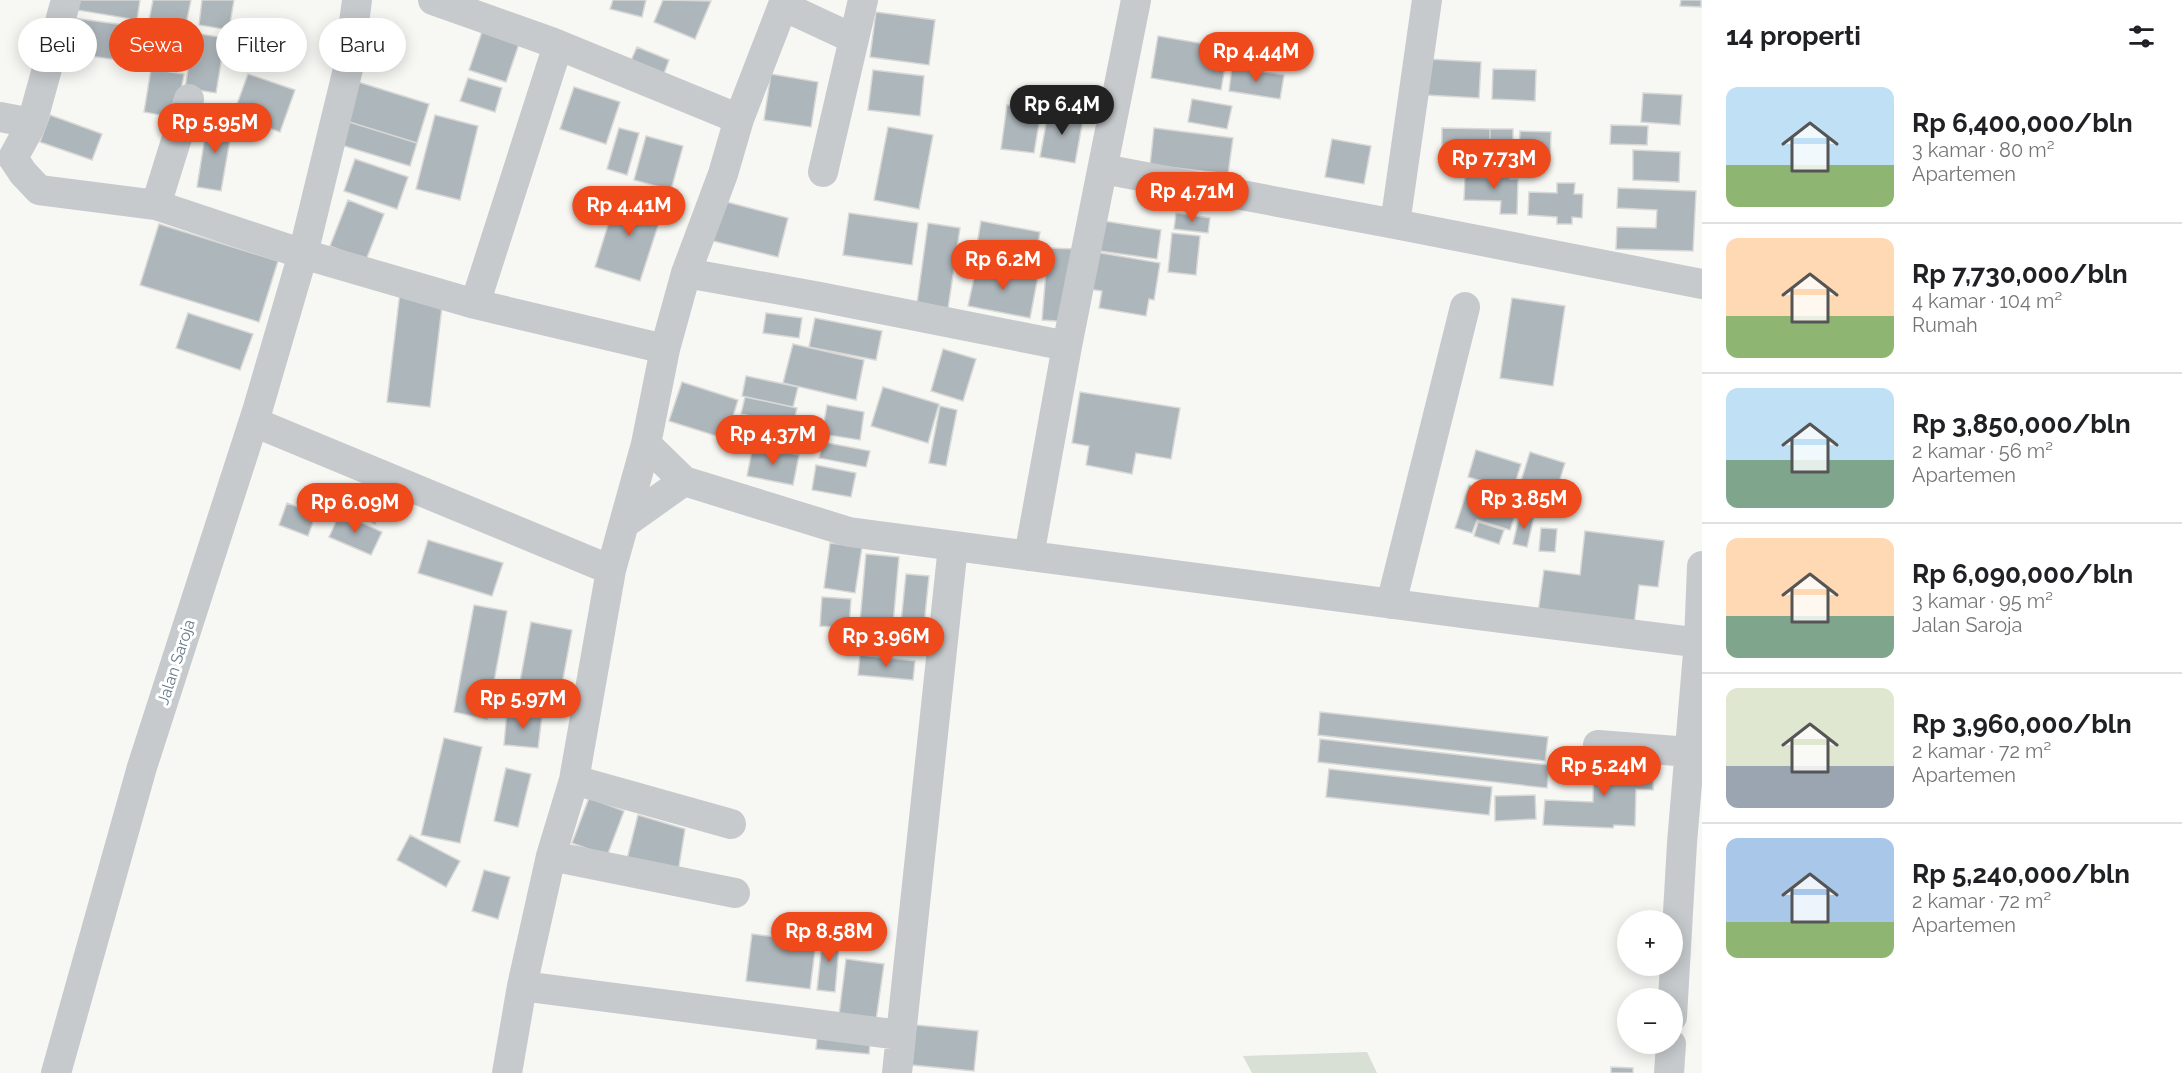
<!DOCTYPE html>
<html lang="id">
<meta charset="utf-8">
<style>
body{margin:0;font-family:Raleway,sans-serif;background:#f6f6f6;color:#202124;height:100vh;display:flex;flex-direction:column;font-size:22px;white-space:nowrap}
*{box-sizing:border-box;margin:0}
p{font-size:20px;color:#757577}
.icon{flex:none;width:33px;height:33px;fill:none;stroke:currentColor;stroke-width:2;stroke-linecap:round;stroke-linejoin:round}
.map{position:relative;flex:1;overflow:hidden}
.side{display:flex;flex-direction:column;background:#fff;width:480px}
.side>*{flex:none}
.top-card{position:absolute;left:18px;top:18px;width:570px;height:54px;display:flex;gap:12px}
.controls{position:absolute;left:1617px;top:910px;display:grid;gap:12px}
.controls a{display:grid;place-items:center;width:66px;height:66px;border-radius:50%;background:#fff;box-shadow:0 3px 15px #0003;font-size:30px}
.price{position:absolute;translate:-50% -51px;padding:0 14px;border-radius:21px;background:#ef4a1c;color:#fff;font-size:20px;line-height:39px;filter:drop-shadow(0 2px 3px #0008)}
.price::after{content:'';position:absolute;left:50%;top:36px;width:18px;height:14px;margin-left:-9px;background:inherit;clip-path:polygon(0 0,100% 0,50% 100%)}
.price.on{background:#222;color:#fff}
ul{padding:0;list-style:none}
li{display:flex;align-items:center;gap:18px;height:150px;padding:0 24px}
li+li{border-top:2px solid #e0e0e0}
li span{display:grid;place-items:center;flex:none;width:168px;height:120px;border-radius:12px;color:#555}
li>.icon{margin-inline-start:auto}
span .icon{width:72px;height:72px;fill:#fffc;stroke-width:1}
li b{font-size:26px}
h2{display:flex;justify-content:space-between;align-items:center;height:72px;padding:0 24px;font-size:26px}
.tag{padding:0 21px;border-radius:27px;background:#fff;box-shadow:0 3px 15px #0003;font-size:21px;line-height:54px}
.tag.on{background:#ef4a1c;color:#fff}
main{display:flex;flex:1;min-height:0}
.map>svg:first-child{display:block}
</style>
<main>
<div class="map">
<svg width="1702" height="1073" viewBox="0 0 1702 1073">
<rect width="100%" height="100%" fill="#f7f7f3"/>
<path fill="#d8dfd4" d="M1367,1052L1377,1073H1252L1243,1056Z"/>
<path fill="#adb6bb" stroke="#d8d8d6" stroke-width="1.5" d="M79,0H140L137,20L77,10Z
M153,0H191L177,67L141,60Z
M202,0H234L229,30L199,25Z
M613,0H646L642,17L610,9Z
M663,0L711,1L695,39L654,22Z
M1681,0H1701V7L1680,6Z
M876,12L935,20L929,65L870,57Z
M73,18L132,26L126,61L68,53Z
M484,26L521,38L506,82L469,70Z
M194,33L225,38L216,93L185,88Z
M1158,36L1228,48L1221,90L1151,78Z
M637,47L669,60L662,79L629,65Z
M1427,59L1481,62L1479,98L1426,95Z
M1232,67L1284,75L1280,99L1229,91Z
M151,69L184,74L176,118L144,112Z
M1493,69L1536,70L1535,101L1492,99Z
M873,70L924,76L920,116L868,110Z
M248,74L295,90L280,132L233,115Z
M771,74L818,82L811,127L764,120Z
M468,78L502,88L495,112L460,101Z
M358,82L429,104L417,143L346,121Z
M574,87L620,102L606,144L560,129Z
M1643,93L1682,95L1680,125L1641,122Z
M1192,99L1232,106L1227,129L1188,122Z
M1007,105L1041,111L1034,153L1001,149Z
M1049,108L1084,114L1075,163L1040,157Z
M50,115L102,134L92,160L40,142Z
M435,115L478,126L460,200L416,189Z
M208,118L233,122L221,191L197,187Z
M346,121L417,143L410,166L338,144Z
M1611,125L1648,126L1647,145L1610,144Z
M888,127L933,135L919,209L874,200Z
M619,128L639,133L627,175L607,169Z
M1154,128L1233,138L1228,174L1150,165Z
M1442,128L1490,129V161L1442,160Z
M1490,129H1513V162L1490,161Z
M1520,131L1551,132L1550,160L1519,159Z
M646,136L683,146L671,190L634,180Z
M1332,139L1371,146L1364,184L1325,177Z
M1633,150L1680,152L1679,182L1633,180Z
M355,159L408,177L397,209L344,191Z
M1490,169L1510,170V179H1518L1517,214H1500L1501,201L1464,200L1465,177L1490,178Z
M1557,183H1575L1574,194H1583L1582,218L1572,217V224H1557V217L1528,215L1529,192L1557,193Z
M1618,188L1696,191L1693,251L1616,249L1617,227L1656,228L1657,210L1617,208Z
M618,193L664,207L640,281L595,267Z
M348,200L384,214L366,260L330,246Z
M719,200L788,218L778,257L709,240Z
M849,213L918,223L912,265L843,255Z
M1176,213L1210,218L1208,233L1174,229Z
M981,221L1040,232L1034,266L975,256Z
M1104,221L1161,230L1157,259L1100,251Z
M928,223L960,228L947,315L916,311Z
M159,224L278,261L259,322L140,285Z
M1172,233L1200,236L1196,275L1168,272Z
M1048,248L1076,249L1069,322L1042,320Z
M1095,252L1160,263L1154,300L1149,299L1146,316L1099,308L1102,291L1089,289Z
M977,264L1038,276L1030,318L968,306Z
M400,292L443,298L430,407L387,402Z
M1512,298L1565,306L1553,386L1500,378Z
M188,313L253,334L240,370L176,348Z
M766,313L802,318L799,338L763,333Z
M815,318L882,331L876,360L809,347Z
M793,344L864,360L856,400L783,383Z
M943,349L976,359L963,401L931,391Z
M746,376L798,387L793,407L742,396Z
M682,382L738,400L726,439L669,421Z
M883,387L939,404L928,443L871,426Z
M1080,392L1180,408L1171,459L1136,453L1132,474L1086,465L1089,446L1072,443Z
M745,397L797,408L793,425L741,414Z
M827,405L864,412L860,440L822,434Z
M940,406L957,410L946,466L929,463Z
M760,420L807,430L802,452L756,443Z
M823,442L870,451L866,467L819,458Z
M753,446L799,455L793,485L747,476Z
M1476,450L1521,464L1513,490L1468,477Z
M1530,452L1565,463L1552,505L1517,494Z
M816,465L856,473L851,497L812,490Z
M1469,485L1520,500L1510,530L1477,520L1472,533L1455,528Z
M359,495L383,507L375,524L350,511Z
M287,503L316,514L308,536L279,525Z
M340,513L382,532L371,555L329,537Z
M1520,513L1534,516L1527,547L1513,544Z
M1478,522L1504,530L1499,544L1474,536Z
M1541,528L1557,529L1555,552L1539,551Z
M1585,531L1664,541L1658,587L1639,585L1634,625L1538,613L1544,570L1580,575Z
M428,540L503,563L492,596L418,573Z
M830,543L862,547L855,593L824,588Z
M866,554L899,557L891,647L858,644Z
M906,574L929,576L921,654L898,652Z
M822,597L851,599L849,628L820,626Z
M474,605L507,611L487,719L454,712Z
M531,622L572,630L560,695L519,687Z
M860,655L915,661L913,680L858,675Z
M507,711L542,715L538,748L504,745Z
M1320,712L1548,737L1545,761L1318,735Z
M444,738L482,747L460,843L421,835Z
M1320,739L1549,765L1547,788L1318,762Z
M1594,758L1637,759L1636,767H1653V790L1636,789L1635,826L1614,825L1613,828L1543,825L1545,800L1593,802Z
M506,768L531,774L518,827L494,821Z
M1329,769L1492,787L1489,815L1326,797Z
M1535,795L1536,819L1495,821V796Z
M589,798L624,811L607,856L572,843Z
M638,815L685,829L678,872L626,863Z
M410,835L460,861L446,887L397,860Z
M484,870L510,877L498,919L472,911Z
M752,934L816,942L810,989L746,981Z
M823,934L840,935L835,992L817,990Z
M846,959L884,964L876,1020L839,1015Z
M916,1025L978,1031L974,1071L912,1065Z
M818,1029L871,1033L869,1054L816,1049Z
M1611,1067L1633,1068V1073H1611Z"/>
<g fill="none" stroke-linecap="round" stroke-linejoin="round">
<path stroke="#c6cacd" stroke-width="30" d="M66,0L32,123L13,158L23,173L39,190L156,205L303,254L475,304L665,349
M433,0L551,42L739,119
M783,6L854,39
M0,117L32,123
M1103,169L1395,224L1702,284
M823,172L863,0
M156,205L189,99
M1395,224L1427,0
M686,273L820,297L1067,346
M475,304L558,45
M254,422L611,570
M646,444L684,481L849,532L1469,614L1702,643
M625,523L684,481
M1029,556L1067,346L1136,0
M1391,604L1465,307
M1598,745L1690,752
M574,780L731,824
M551,856L735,893
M522,986L900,1035
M1672,1017L1682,843L1699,641L1702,566
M56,1073L142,767L258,408L303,254L348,69L357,0
M507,1073L522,986L551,856L574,780L611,570L646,444L665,349L686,273L723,174L739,119L785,0
M897,1073L953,546
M1669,1073L1671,1044"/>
</g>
<g text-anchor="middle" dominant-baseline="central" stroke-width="6" stroke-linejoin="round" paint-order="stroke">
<g font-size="16" fill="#647887" stroke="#fff">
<text transform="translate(176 662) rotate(-72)">Jalan Saroja</text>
</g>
</g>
</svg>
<div class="controls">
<a>+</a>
<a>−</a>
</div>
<b class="price" style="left:1256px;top:83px">Rp 4.44M</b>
<b class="price on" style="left:1062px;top:136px">Rp 6.4M</b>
<b class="price" style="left:215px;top:154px">Rp 5.95M</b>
<b class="price" style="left:1494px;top:190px">Rp 7.73M</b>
<b class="price" style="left:1192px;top:223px">Rp 4.71M</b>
<b class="price" style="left:629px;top:237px">Rp 4.41M</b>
<b class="price" style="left:1003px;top:291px">Rp 6.2M</b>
<b class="price" style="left:773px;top:466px">Rp 4.37M</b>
<b class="price" style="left:1524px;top:530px">Rp 3.85M</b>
<b class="price" style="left:355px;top:534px">Rp 6.09M</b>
<b class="price" style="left:886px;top:668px">Rp 3.96M</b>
<b class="price" style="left:523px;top:730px">Rp 5.97M</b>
<b class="price" style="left:1604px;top:797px">Rp 5.24M</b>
<b class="price" style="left:829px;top:963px">Rp 8.58M</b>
<div class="top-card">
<a class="tag">Beli</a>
<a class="tag on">Sewa</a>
<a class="tag">Filter</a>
<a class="tag">Baru</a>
</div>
</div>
<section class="side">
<h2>14 properti<svg class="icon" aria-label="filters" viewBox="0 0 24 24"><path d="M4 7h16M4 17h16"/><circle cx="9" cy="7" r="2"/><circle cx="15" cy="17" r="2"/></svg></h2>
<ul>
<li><span style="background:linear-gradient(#bfe0f5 65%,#8fb573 0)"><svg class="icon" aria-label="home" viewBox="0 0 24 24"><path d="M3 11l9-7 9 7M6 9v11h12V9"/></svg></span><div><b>Rp 6,400,000/bln</b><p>3 kamar · 80 m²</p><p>Apartemen</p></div></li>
<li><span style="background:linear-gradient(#ffd9b3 65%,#8fb573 0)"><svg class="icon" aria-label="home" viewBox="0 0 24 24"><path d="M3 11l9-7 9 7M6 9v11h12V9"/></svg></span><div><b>Rp 7,730,000/bln</b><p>4 kamar · 104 m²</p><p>Rumah</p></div></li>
<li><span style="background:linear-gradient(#bfe0f5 60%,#7fa58c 0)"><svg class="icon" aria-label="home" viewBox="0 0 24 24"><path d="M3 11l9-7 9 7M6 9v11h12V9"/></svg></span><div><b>Rp 3,850,000/bln</b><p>2 kamar · 56 m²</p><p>Apartemen</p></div></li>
<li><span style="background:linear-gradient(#ffd9b3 65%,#7fa58c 0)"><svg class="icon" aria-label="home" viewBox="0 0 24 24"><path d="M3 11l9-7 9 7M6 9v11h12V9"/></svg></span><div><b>Rp 6,090,000/bln</b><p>3 kamar · 95 m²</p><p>Jalan Saroja</p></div></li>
<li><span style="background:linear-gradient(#dfe7d0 65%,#9aa5b1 0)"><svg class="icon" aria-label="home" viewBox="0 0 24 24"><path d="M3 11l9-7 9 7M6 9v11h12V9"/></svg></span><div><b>Rp 3,960,000/bln</b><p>2 kamar · 72 m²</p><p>Apartemen</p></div></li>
<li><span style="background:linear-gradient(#a9c7e8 70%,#8fb573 0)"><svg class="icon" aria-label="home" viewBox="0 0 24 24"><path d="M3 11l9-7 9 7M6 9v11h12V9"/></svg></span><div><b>Rp 5,240,000/bln</b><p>2 kamar · 72 m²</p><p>Apartemen</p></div></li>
</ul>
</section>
</main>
